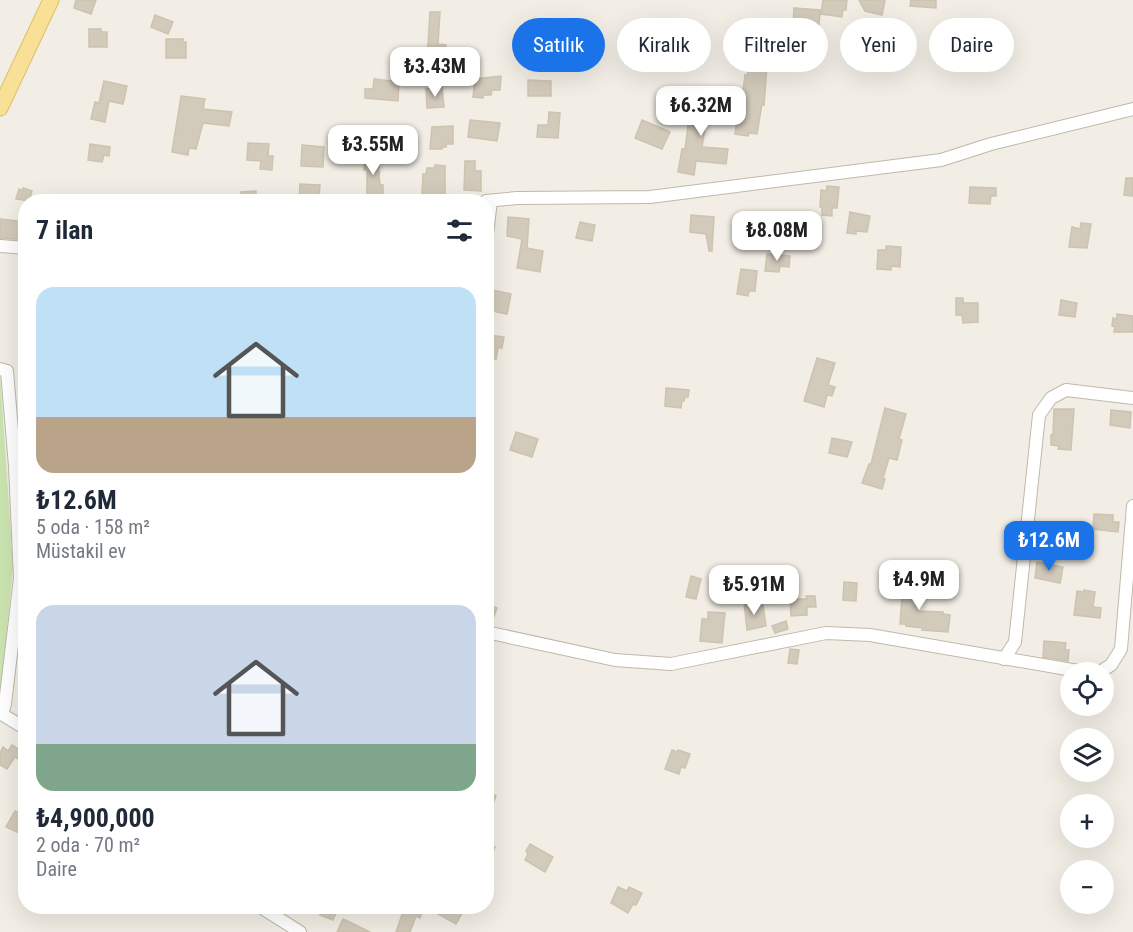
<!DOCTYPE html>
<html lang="tr">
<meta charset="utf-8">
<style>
body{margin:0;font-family:"Roboto Condensed",sans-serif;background:#f6f6f7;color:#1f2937;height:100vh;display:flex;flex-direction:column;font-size:22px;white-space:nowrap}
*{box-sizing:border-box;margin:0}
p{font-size:20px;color:#747a83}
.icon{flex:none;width:33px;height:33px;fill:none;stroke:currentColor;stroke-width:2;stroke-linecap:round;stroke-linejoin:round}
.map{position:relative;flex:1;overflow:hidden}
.panel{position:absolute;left:18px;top:194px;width:476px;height:720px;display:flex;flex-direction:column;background:#fff;border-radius:24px;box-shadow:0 6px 24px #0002}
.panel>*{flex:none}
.guide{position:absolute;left:512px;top:18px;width:531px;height:54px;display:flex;gap:12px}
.fabs{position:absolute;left:1060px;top:662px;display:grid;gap:12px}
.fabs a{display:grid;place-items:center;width:54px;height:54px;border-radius:50%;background:#fff;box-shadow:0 6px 24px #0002;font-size:30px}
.price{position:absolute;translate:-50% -51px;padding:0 14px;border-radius:12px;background:#fff;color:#222;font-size:20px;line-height:39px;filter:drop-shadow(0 2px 3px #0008)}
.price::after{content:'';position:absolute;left:50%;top:36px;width:18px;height:14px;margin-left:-9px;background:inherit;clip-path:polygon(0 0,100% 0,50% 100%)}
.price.active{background:#1a73e8;color:#fff}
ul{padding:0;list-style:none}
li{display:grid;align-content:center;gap:12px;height:318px;padding:0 18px}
li span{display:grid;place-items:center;height:186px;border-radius:18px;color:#555}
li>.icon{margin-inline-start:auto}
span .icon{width:108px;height:108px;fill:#fffc;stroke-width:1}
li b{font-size:26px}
h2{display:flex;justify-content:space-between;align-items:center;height:72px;padding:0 18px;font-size:26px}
.tag{padding:0 21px;border-radius:27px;background:#fff;box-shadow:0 6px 24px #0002;font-size:21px;line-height:54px}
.tag.active{background:#1a73e8;color:#fff}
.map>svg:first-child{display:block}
</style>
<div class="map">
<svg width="1133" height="932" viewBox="0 0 1133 932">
<rect width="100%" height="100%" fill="#f2eee5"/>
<path fill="#cae4b0" d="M0,373L13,566L0,706Z"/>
<path fill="#d2cabb" stroke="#cdc3af" stroke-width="1.5" d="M76,0H96L91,14L74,8Z
M823,0H847L846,10H843L842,17L821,14Z
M859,0H885L882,15L865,11Z
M911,0H936V8L910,6Z
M794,8L820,10L819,26L793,24Z
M430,12H440L438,44L446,45L444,63L427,61Z
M155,15L173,22L168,34L151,27Z
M89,29H101V32H107V47H89Z
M958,33L981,34L980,48L957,47Z
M166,39H183V42H186V58H166Z
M761,53V58L773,57V65L767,66L764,105L762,104L757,134L749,133L748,136L735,134L738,114L740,115L745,75H748L746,54Z
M394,67L410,68V81L393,80Z
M501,76L500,90H492L491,95H483V98L473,97L475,79Z
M374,79L399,82L398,101L365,98V89H373Z
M528,80L551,81V96H528Z
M104,81L127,86L123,104L109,101L105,122L91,119L95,102L99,103Z
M442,87L444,107L427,108L426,89Z
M701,91L724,92L723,101L717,100V110L708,109L702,147L728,149L726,164L696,161L694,175L678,172L682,149H685L689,118L696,119Z
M181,96L205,99L203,109L232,112L229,126L203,123L196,149L189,148L188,155L172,152Z
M549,112L560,113L558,138L537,137L538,125H548Z
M470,120L500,123L497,141L468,137Z
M642,120L670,132L662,149L635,138Z
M453,126V144H446V147H442V149H430L432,127Z
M343,127H352V133H359V150H333V135H343Z
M248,143L269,144L268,156H273L272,170L260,169L261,161L247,160Z
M90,144L110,147L109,156L104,155L102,162L88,160Z
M302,145L324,147L323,167L301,166Z
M365,151H379V175L380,185H383V201L367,200V170H364Z
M465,161H475V171H481V191L464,190Z
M435,165L445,166V196L422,195L423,174H426L427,168H435Z
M1126,178H1133V196L1124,195Z
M300,184L320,185L319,196H316L315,201H299Z
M827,186L839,187L837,208H832V216L822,215V207H820L821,190L826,191Z
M970,187L996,188V196H991L990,204L969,203Z
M23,188L32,191L29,201L16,199L19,189L23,191Z
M256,191V201H242L241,192Z
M850,212L870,216L867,232L856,231V234L847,233Z
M691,215L714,217L712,251H709L706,234L690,232Z
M508,217L529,219L527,248L543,251L540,272L517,268L522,239L507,236Z
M0,219L26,222V240L0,238Z
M785,219L800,220L798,240L783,239Z
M580,222L595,225L592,241L576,238Z
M1081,223L1091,224L1087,248L1069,247L1072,227L1080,229Z
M886,246L901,247L900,267L891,266V270L877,269L878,250H886Z
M767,254L790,256L789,267L780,266L779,272L765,271Z
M741,269L757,271L755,291H749L748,296L737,294Z
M492,290L511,294L507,314L488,310Z
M956,298H963V303H978V322L963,323L962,315H956Z
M1061,300L1077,303L1075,317L1059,315Z
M1117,314L1133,316V332H1114L1115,327L1112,326L1113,318L1117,319Z
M487,335L504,337L502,348H498L496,359L486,357Z
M817,358L835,363L828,385L835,387L832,396L827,395L824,407L804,401Z
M666,388L689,390L688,397H685L684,401H682L681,408L665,406Z
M885,408L906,414L899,439L902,440L897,460L889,458L883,478L885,479L882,489L862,483L869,464H871Z
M1054,409H1074L1071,450L1058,449L1059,446L1051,445V435H1053Z
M1111,410L1131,412L1130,428L1110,425Z
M516,432L538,439L532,457L510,450Z
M832,438L852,442L847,457L829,453Z
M1094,514L1113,515V522H1119L1118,532L1093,529Z
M1037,562L1063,567L1060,583L1035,578Z
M910,575L918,579L913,588L917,590L912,600H919L918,611L943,612V614L950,615L948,632L922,630L923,628L906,626V624H900L902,597L895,594L902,581L906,583Z
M691,576L701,579L696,599L686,597Z
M844,582L857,583L856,601L843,600Z
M711,583L731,587L728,598L710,594Z
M1084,590L1095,592L1093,607L1101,608L1100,618L1074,615L1077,591L1084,592Z
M806,596H815L816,607H807V615L791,616L790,599H807Z
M752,600L753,606L763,605L766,626L747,630L744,602Z
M486,604L497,608L491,625L486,624Z
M708,612L725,613L722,643L700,641L702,619H708Z
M786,621L788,629L775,633L772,626Z
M1044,641L1066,643L1065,650H1069L1068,661L1043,657Z
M790,649L799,650L797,664L788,663Z
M12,745L23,752L18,759L15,757L7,769L0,765V753L3,747L8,751Z
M672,750L677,752L678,750L690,754L685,768L681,767L679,774L665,769Z
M486,792L496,796L486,821Z
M15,811L26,816V836L6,827Z
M486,843L495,847L486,868Z
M530,844L553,857L545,872L525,860L528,854L526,851Z
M618,887L627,891L629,887L642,893L636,905L633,904L628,913L611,903Z
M324,906H339L333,920L320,915Z
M405,906H425L420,918L416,916L410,932H396Z
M443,906H460L465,908L456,924L438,914Z
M343,919L370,932H337Z"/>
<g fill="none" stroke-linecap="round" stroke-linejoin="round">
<defs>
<path id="minor" d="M486,201L517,198L650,197L941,160L991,144L1133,109
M486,242L491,201
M0,246L26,248
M0,369L7,371L15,466L20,578L5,704L2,714
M486,632L615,660L671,664L826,633L870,635L1084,672
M1004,659L1015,642L1039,415L1051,398L1066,390L1133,398
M1100,672L1111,665L1121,649L1133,506
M0,713L26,729
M259,906L300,932"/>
<path id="major" d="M0,108L51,0"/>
</defs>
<use href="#minor" stroke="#bfb9ab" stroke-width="14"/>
<use href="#major" stroke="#dcbf68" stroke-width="17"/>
<use href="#minor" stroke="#fff" stroke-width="12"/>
<use href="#major" stroke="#f8e197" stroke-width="15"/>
</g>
</svg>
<div class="fabs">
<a><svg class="icon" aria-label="locate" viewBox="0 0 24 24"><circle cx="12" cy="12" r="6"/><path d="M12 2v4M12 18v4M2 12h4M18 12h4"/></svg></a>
<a><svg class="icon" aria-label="layers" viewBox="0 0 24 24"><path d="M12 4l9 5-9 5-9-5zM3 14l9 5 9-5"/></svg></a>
<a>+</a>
<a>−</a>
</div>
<b class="price" style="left:435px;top:98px">₺3.43M</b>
<b class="price" style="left:701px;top:137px">₺6.32M</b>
<b class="price" style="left:373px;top:176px">₺3.55M</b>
<b class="price" style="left:777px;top:262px">₺8.08M</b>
<b class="price active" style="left:1049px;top:572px">₺12.6M</b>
<b class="price" style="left:919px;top:611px">₺4.9M</b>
<b class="price" style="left:754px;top:616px">₺5.91M</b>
<div class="guide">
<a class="tag active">Satılık</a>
<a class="tag">Kiralık</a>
<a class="tag">Filtreler</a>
<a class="tag">Yeni</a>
<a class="tag">Daire</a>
</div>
<section class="panel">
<h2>7 ilan<svg class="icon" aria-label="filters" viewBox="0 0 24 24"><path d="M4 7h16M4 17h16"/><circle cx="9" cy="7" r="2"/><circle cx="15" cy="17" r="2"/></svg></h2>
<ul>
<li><span style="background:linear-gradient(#bfe0f5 70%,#b9a48a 0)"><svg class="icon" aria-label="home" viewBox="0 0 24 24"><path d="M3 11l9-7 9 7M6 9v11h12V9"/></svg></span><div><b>₺12.6M</b><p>5 oda · 158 m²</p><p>Müstakil ev</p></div></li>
<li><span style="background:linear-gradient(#c9d6e8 75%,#7fa58c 0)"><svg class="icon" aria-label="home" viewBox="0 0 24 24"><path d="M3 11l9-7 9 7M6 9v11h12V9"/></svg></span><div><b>₺4,900,000</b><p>2 oda · 70 m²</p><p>Daire</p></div></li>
</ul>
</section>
</div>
